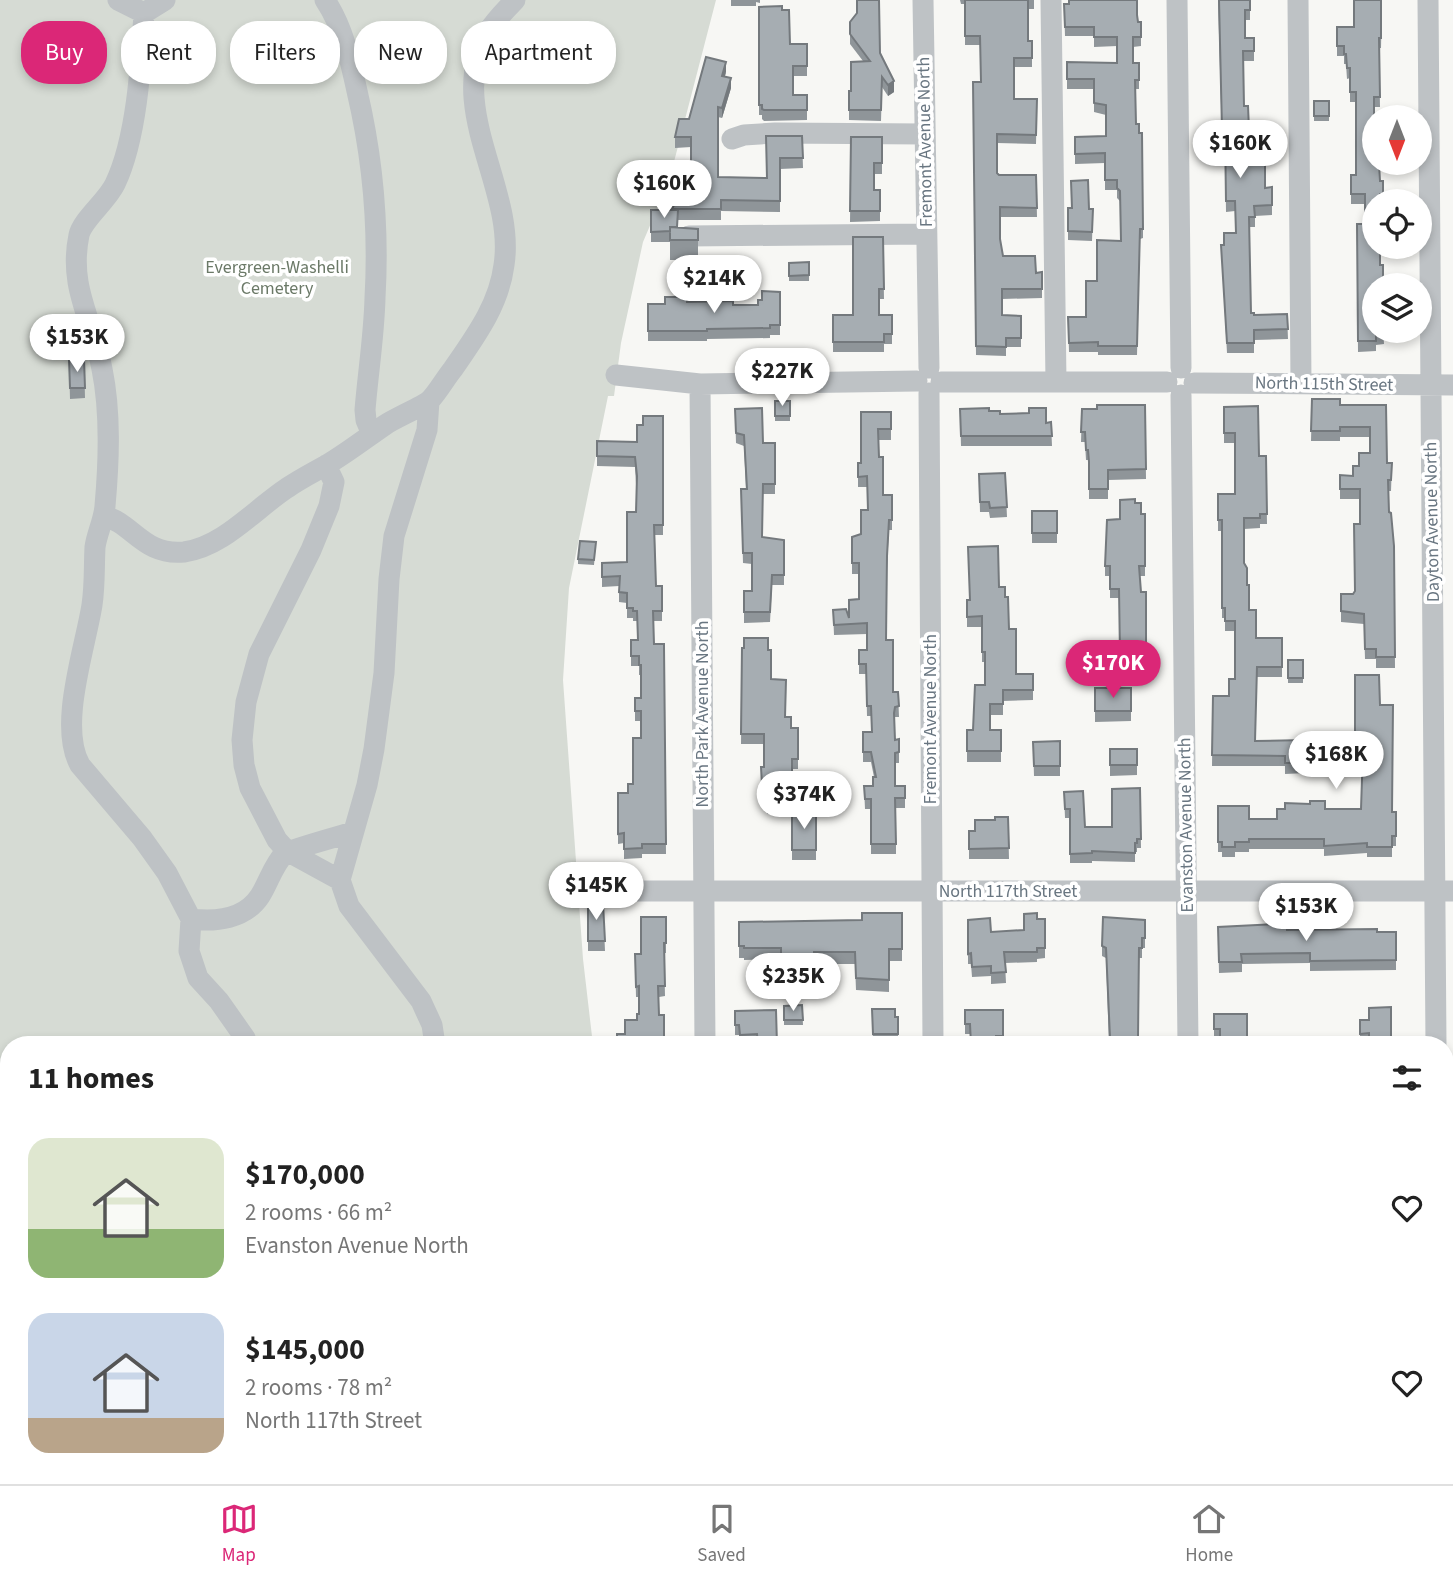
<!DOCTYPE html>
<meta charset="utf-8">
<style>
body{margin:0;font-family:"Source Sans 3",sans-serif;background:#f2f2f2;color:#222;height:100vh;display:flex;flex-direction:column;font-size:26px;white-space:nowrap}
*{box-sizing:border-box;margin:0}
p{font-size:23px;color:#767676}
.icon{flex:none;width:38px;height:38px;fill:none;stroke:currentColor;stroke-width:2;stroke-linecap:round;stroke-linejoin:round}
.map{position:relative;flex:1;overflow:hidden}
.details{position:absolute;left:0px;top:1036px;width:1454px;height:448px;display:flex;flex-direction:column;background:#fff;border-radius:28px 28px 0 0;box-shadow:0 4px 10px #0003}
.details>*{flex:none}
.guide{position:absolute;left:21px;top:21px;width:700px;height:63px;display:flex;gap:14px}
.needle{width:46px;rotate:180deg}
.buttons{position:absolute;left:1362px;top:105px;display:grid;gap:14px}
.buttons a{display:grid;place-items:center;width:70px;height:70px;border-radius:50%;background:#fff;box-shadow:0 4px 10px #0003;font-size:35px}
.price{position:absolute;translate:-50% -60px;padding:0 16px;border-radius:24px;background:#fff;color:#222;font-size:23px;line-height:46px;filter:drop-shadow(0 2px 4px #0008)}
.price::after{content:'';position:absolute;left:50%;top:42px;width:21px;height:16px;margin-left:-10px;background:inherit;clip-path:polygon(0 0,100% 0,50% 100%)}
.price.active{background:#db2777;color:#fff}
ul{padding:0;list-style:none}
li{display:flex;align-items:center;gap:21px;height:175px;padding:0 28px}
li span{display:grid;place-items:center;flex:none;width:196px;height:140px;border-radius:21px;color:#555}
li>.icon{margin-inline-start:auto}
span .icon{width:84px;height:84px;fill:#fffc;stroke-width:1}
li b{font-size:30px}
h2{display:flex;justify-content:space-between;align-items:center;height:84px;padding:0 28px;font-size:30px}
.tag{padding:0 24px;border-radius:28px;background:#fff;box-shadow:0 4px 10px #0003;font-size:24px;line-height:63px}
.tag.active{background:#db2777;color:#fff}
.menu{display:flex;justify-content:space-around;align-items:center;height:98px;border-top:2px solid #e0e0e0;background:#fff;font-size:19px;color:#767676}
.menu a{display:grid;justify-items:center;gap:4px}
.menu .active{color:#db2777}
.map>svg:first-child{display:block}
</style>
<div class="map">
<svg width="1453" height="1484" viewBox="0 0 1453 1484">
<rect width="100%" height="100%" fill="#f7f7f4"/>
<path fill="#d6dbd4" d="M0,0H716L669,181L643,242L621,343L614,396H608L569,588L563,680L583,959L593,1045H9V1397H0Z
M119,1475H631L632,1484H119Z"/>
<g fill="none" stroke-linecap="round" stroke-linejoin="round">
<path stroke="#bec2c5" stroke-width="21" d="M118,0L144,13
M325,0C343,27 350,59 357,91C373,159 379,228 375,298C374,336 368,373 365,410L366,420L372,434
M923,0L929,368
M1051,0L1056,382
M1177,0L1181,368
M1298,0L1301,383
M1428,0L1436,1045
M144,13C141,64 137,138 115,184C107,201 82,220 79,235C68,288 93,320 102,369C111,413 109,461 105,506C104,520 97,533 95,547C94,566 95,585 92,605C85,649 58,726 80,765L142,838L167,873L191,919L189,951L198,978L219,1001L245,1038L247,1045
M144,13L165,0
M732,139L744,135L775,133L925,134
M689,236L926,234
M616,375L700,384L917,381
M941,382H1167
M1194,383L1453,385
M700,384L705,1045
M929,393L933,1045
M1181,395L1188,1045
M429,401L427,430L394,536L389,579L384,673L374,749L367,785L340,880L349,906L421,1001L432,1025L435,1045
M326,465L334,482L329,506L311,550L259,654L246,702L242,740L244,765L250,788L277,840L287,851L340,880
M104,516C133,523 143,556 184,552C223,547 255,509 287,488C300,479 314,472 328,464C348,452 366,438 385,425C395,418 426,405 431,399C439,390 445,379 453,369C475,337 499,305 504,265C516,188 444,108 488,32C495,20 506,10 515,0
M564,891H1453
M191,919C216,922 245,919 260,896C269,882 273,865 285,853C289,850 343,835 353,832
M1446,1078H1453
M1446,1401H1453
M329,1475L338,1484
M781,1475V1484
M939,1475V1484
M1190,1475V1484
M1437,1475V1484
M295,1484V1475
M451,1484L453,1475"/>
</g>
<path fill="#8f9599" d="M731,0H760V3L756,2V6H731Z
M960,0H1034V9H1028V41H1032V67H1014V99H1037L1036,144L997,143V173L999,175H1036L1037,217H1000V239L1003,256L1036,273L1042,272V298L1002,299V315L1021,316V347H1006V356L976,355L973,82H981L980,45H965V4H961Z
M1218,0H1250V20H1245V38H1254V61H1243L1244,106L1249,139L1248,162L1265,188L1272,187V215L1255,216V227H1249L1251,313L1254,315L1287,314L1288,339L1254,340V353H1227L1221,245H1224L1235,233V211L1226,212L1225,139L1222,140Z
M1382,0L1381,48H1379L1380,107H1374V163L1380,181H1383V201H1374L1380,265L1384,344L1376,345V351L1358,352L1357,224H1365V204H1351V175H1356V102H1350V78L1347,79L1346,64H1344V56H1337V27H1354Z
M1064,4L1137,15L1138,22H1141V46L1133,47V63H1139V89H1135L1136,124L1143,229V238L1140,239L1137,355H1098V352H1069L1068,317H1086L1097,281L1121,241L1120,201L1117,198V190H1105V163L1075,164V137L1106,136V115L1094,112V89H1067V62L1117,63V46L1094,47V36H1065Z
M759,7L790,44H807V76H793V95H807V120L764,121L762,119V115H759Z
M857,13L880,53L894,92L888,96L882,87L881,121L849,120V91H851L863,61L850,44V22Z
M726,72L725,76L731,88L722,118L718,117V177L767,178L766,136H802L803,168L780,169V212L721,211V220H677V227L698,229V260H670V242H651V210H672L691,185V147L675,148V137Z
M1314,101H1329V121H1314Z
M851,137H882V174H874V190H880V221L850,222Z
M1068,208L1093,209L1092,241L1068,240Z
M883,237L884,299H879V315H892V344H884V352H833V315H853Z
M809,262V281H789V263Z
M780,292V335H770V338L707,339V341H648V304H665L687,302L733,305H758L762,300Z
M69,359H84L85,398L70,399Z
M1312,399L1340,405H1386L1387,463H1392L1391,491H1388L1389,512L1394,546L1395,668H1376V659H1365L1364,624L1341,622V594H1353L1355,592L1360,524V499H1340V475L1353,476L1370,453V437H1340V441H1311Z
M775,401H790V421H775Z
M1145,405L1146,479L1108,480V499H1089V472L1088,460H1086L1085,442H1081L1082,409Z
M1224,407L1259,456H1266L1267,524H1260V528L1244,529V563L1249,610L1256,638H1282V677H1257L1255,741L1306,740L1307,773L1285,774V766H1212L1213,696H1229L1235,679V631H1225V618H1222V531H1218V494H1235V443H1224Z
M735,409L763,443H775V494H763L762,537L784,540V585H772L770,622L744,623V591H752V564L743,563L741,489H746L744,446L736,443Z
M960,409L989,411L1046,423L1051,422L1052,446H961Z
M861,412H891V440H878L879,457L883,495H892V530H889L887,566L886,640L893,692H898L899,717H895L894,722L895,740L899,739V763H895V786L905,798V808H896V854H871V809H865L864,786H873L874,777L871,762H863V743L871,732V716H867L866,674H859V650H867V634L834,635L833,610L849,618L859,599V574H852V537L861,534L868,510L867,487H858V463H861Z
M663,416V535H655L656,586H662V621H654V644L664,647L666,854H642V858L624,859V843L618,844V793H628L633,784L641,738V721H635V698H641V675H639V666H631V640H638L637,621H633V618H627V603L619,602V586L602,587V563L627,562L636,512V484L635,467L597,466V441L637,442L643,425Z
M1005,473L1007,517L990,518L989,512H980L979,474Z
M1135,503L1141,514H1145V576H1140L1141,592H1146V664H1120L1119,598H1110V576H1105V566L1120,519Z
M1032,511H1057V543H1032Z
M596,542L594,565L578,564V559Z
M999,587L1005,597L1016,674H1033V700L1003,701V715H990V730H1001V762H967V730H973L985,685V662H982V627H967V600Z
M742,648L768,650L771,679L785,717L791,728H798V769H792V812H816V860H792V814H767V794L762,795L761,767H764V744H741Z
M1288,660H1303V683H1288Z
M1355,675L1380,705L1392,812H1396V846H1392V857H1367V853L1324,856V849H1249V852H1235V857H1222V852H1218V806L1249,819H1277L1325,809H1361L1362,760H1355Z
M1095,688H1131V721L1095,722Z
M1060,741V776H1034L1033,742Z
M1110,749H1137V775L1110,776Z
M1140,788L1141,848H1137V852H1135V862L1092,861V863H1070V818H1065L1064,792L1085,827H1112Z
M1008,817L1009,859H969V831H975L995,820Z
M588,903H603L605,951H588Z
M902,913V961H889V992L856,990L855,964H814V970L781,971V959L744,960V958H739V922L862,920Z
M666,917V953H664L665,996L659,997L625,1034L637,1020L639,1014V997H636L635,954H641Z
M1037,919H1045V958L1037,959V962L1005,963L1006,983L991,984V976L972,977L971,964H968V920L991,932L1024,930Z
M1145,920V948H1142V958H1139L1138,1045H1109L1106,958L1102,956V946Z
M1218,927H1277L1287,930L1396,932V970L1310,971V963L1242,964V972L1219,973Z
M802,1005L803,1025H784V1006Z
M872,1009L898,1017V1044H873Z
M965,1010H1003V1045H970V1034H965Z
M735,1011L777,1045H740L739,1035H735Z
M1214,1014L1247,1045H1220V1039H1214Z
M1360,1020H1369V1044H1360Z
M0,1307H2L3,1348H0Z
M0,1367H9V1438H7V1442H0Z
M120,1475H137V1484H120Z
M698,1475H751L750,1482H736V1484H698Z
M806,1475H839V1477L806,1479Z
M1037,1475H1058V1476L1037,1477Z"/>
<path fill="#74797d" d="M726,62V72L722,86V76Z
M731,78V88L722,118V108Z
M894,81V92L888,96V85Z"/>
<path fill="#a6adb2" stroke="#74797d" stroke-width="2" d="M857,0H879L880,53L894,81L888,85L882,77L881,110H849V91H851V62L870,61L850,34V22L857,13Z
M965,0H1028V41H1032V58H1014V99H1037L1036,135L997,134V173L999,175H1036L1037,208L1000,207V239L1003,256H1035L1036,273L1042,272V289H1002V315L1021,316V338H1006V347L976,346L973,82H981L980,36H965Z
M1069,0H1137V15L1138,22H1141V37H1133V63H1139V80H1135L1136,124H1139V133H1142L1143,229H1140L1137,346H1098V342L1069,343L1068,317H1086V281H1097V240L1121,241L1120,191L1117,188V180H1105V153L1075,154V137L1106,136V105L1094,103V79H1067V62L1117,63V37H1094V27H1065L1064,4H1069Z
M1219,0H1250V10H1245V38H1254V51H1243L1244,106H1248L1249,129L1247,162H1265V188L1272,187V205L1254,206L1255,217H1249L1251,313H1254V315L1287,314L1288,329L1254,330V343H1227L1221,245H1224V233H1236L1235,201H1226L1225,129H1222Z
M1354,0H1381V38H1379L1380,97H1374V163H1379L1380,181H1383V194H1380V201H1374V247H1380V265H1383V279H1384V285H1374V331H1384V334H1376V341H1358L1357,224H1365V194H1351V175H1356V92H1350V68H1347L1346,54H1344V46H1337V27H1354Z
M782,6V10H789L790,44H807V66H793V95H807V110H764L762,109V105H759V7Z
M706,57L726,62L722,76L731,78L722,108L718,107V177L767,178L766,136H802L803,158H780V201L721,200V209H672L679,195V186L691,185V137H675L679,119H689Z
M1314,101H1329V116H1314Z
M851,137H882V163H874V190H880V211H850Z
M1088,180L1089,209H1093L1092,232L1068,231V208H1072L1071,181Z
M651,210H678L677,227H670V231L651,232Z
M670,227L698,229V240H670Z
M853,237H883L884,289H879V315H892V334H884V342H833V315H853Z
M809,262V275L789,276V263Z
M762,291L780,292V325H770V328L707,329V331H648V304H665V297H687V302L733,301V305H758V300H762Z
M69,359H84L85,388H70Z
M1312,399H1340V405H1386L1387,463H1392L1391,480H1388L1389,512L1391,513L1394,546L1395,657H1376V649H1365L1364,614L1341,611V594H1353L1355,591L1354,524H1360V489H1340V475L1353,476V466H1359V453H1370V427H1340V431H1311Z
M775,401H790V416H775Z
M1097,405H1145L1146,469L1108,470V489H1089V462L1088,450H1086L1085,432H1081L1082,409H1097Z
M1258,406L1259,456H1266L1267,514H1260V518H1244V563L1247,568V585H1249V610H1256V638H1282V667H1257L1255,741L1306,740L1307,763H1285V756L1212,755L1213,696H1229V679H1235V621H1225V608H1222V520H1218V494H1235V433H1224V407Z
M762,408L763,443H775V484H763L762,537L784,540V575H772L770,612H744V591H752V553H743L741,489H747L744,435L736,433L735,409Z
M989,408V411H1000V414L1029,413V408H1046V423L1051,422L1052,436H961L960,409Z
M861,412H891V429H878L879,457H883V495H892V520H889L887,556L886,640H893V692H898L899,706L895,707L894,713L895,740L899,739V752L895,753V786H905V798H895L896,844H871V799H865L864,786H873V777H876L871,752H863V732H872L871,706H867L866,664H859V650H867V623L834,625L833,610L846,609L849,618V600L859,599V563H852V537L861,534V510H868L867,476L858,477V463H861Z
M643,416H663V525H654L656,586H662V611H653L654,644H664V647L666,844H642V848L624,849V833L618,834V793H628V784H633V738H641V711H635V698H641V665H639V656H631V640H638L637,611H633V608H627V593L619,592L620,576L602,577V563L627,562V512H636L637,476L635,457L597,456V441L637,442V425H643Z
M1005,473L1007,507L990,508L989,502H980L979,474Z
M1135,499V503H1141V514H1145V566H1139L1141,592H1146V654H1120L1119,589H1110V566H1105L1107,520L1120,519V500Z
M1032,511H1057V533H1032Z
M580,541L596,542L594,560L578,559Z
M998,546L999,587H1005V597H1008L1009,629H1016V674H1033V690H1003V704H990V730H1001V751H967V730H973L975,685H985V652H982V616L967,617V600H970L968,547Z
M744,638H768V650H771V679L786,680L785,717H791V728H798V759H792V804H767V784L762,785L761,767H764V734H741L742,648H744Z
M1288,660H1303V678H1288Z
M1355,675H1379L1380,705H1393L1392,812H1396V836H1392V847H1367V843L1324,846V839H1249V842H1235V847H1222V842H1218V806H1249V819H1277V809H1285V803L1310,804V801H1325V809H1361L1363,750H1355Z
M1095,688H1131V711H1095Z
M1060,741V766H1034L1033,742Z
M1110,749H1137V765H1110Z
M1140,788L1141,839H1137V843H1135V853L1092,851V853L1070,854V809H1065L1064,792L1083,791L1085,827H1112V789Z
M792,812H816V850H792Z
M995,817H1008L1009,848L969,849V831H975V820H995Z
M588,903H603L605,941H588Z
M862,913H902V949H889V980L856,978L855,952H814V959H781V948H744V946H739V922L862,920Z
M1037,913V919H1045V948H1037V952H1004L1006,972L991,973V966L972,967L971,953L968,954V920L990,918L991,932L1024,930V914Z
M641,917H666V943H664L665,986H658L659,1015H664V1045H617V1034H625V1020H637V1014H639V986L636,987L635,954H641Z
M1103,917L1145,920V938H1142V948H1139L1138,1037L1110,1038L1106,948L1102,946Z
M1276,924L1277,927H1287V930L1377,929V932H1396V960L1310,961V953L1241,954L1242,962H1219L1218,927Z
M802,1005L803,1020H784V1006Z
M1391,1007V1045H1369V1033L1360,1034V1020H1369V1008Z
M872,1009H895V1017H898V1034H873Z
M776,1010L777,1045H758L757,1034L740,1035L739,1025H735V1011Z
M965,1010H1003V1036H996V1045H971L970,1024H965Z
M1214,1014H1247V1045H1224V1039H1220V1029H1214Z
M827,1039L861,1041V1045H827Z
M0,1307H2L3,1328H0Z
M0,1367H9V1420H7V1423H0Z
M120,1475H137V1478H120Z
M698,1475H736V1484H707V1481H698Z
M1110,1475H1149V1484H1110Z
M1369,1475H1394V1484H1368Z"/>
<g text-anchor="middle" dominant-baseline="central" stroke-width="7" stroke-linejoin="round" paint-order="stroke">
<g font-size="18" fill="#697681" stroke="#fff">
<text transform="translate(925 142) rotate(-91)">Fremont Avenue North</text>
<text transform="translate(1324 384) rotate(1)">North 115th Street</text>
<text transform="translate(1432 522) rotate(-91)">Dayton Avenue North</text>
<text transform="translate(702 714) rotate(-90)">North Park Avenue North</text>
<text transform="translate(930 719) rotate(-90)">Fremont Avenue North</text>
<text transform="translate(1186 825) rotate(-91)">Evanston Avenue North</text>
<text x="1008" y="891">North 117th Street</text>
</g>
<g font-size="18" fill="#6b7967" stroke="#fff">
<text x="277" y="267">Evergreen-Washelli<tspan x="277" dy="21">Cemetery</tspan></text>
</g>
</g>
</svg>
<div class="buttons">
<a><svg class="needle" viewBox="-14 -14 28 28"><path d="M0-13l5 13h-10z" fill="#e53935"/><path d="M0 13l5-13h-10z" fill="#767676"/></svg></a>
<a><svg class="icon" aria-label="locate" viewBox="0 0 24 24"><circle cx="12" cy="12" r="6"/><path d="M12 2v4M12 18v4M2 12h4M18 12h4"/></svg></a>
<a><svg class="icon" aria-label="layers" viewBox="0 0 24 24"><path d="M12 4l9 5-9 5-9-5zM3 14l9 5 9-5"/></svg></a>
</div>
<b class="price" style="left:1240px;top:180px">$160K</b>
<b class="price" style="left:664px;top:220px">$160K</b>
<b class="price" style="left:714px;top:315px">$214K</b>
<b class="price" style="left:77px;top:374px">$153K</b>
<b class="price" style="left:782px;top:408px">$227K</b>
<b class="price active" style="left:1113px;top:700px">$170K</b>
<b class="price" style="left:1336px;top:791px">$168K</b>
<b class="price" style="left:804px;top:831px">$374K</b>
<b class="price" style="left:596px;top:922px">$145K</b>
<b class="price" style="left:1306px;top:943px">$153K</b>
<b class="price" style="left:793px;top:1013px">$235K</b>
<div class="guide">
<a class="tag active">Buy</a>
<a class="tag">Rent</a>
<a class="tag">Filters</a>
<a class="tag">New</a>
<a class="tag">Apartment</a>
</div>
<section class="details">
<h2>11 homes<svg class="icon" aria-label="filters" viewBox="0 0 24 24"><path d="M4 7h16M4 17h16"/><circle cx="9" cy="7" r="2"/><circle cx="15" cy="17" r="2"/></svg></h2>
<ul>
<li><span style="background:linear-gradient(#dfe7d0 65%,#8fb573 0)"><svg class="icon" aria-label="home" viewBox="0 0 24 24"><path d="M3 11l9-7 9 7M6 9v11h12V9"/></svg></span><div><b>$170,000</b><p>2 rooms · 66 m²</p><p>Evanston Avenue North</p></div><svg class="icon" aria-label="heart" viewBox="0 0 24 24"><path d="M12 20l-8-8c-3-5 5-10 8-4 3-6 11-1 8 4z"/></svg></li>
<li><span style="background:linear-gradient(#c9d6e8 75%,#b9a48a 0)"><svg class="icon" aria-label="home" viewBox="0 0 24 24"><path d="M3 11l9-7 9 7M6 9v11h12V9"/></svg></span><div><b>$145,000</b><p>2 rooms · 78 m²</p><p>North 117th Street</p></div><svg class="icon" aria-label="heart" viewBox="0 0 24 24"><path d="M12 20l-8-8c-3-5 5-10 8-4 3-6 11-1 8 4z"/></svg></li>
</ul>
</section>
</div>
<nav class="menu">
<a class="active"><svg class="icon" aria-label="map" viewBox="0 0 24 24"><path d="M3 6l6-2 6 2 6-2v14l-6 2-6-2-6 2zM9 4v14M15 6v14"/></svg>Map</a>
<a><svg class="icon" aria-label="saved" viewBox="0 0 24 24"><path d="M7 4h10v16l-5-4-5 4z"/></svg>Saved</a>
<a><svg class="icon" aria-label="home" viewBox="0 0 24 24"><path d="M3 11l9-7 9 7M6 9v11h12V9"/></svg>Home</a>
</nav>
